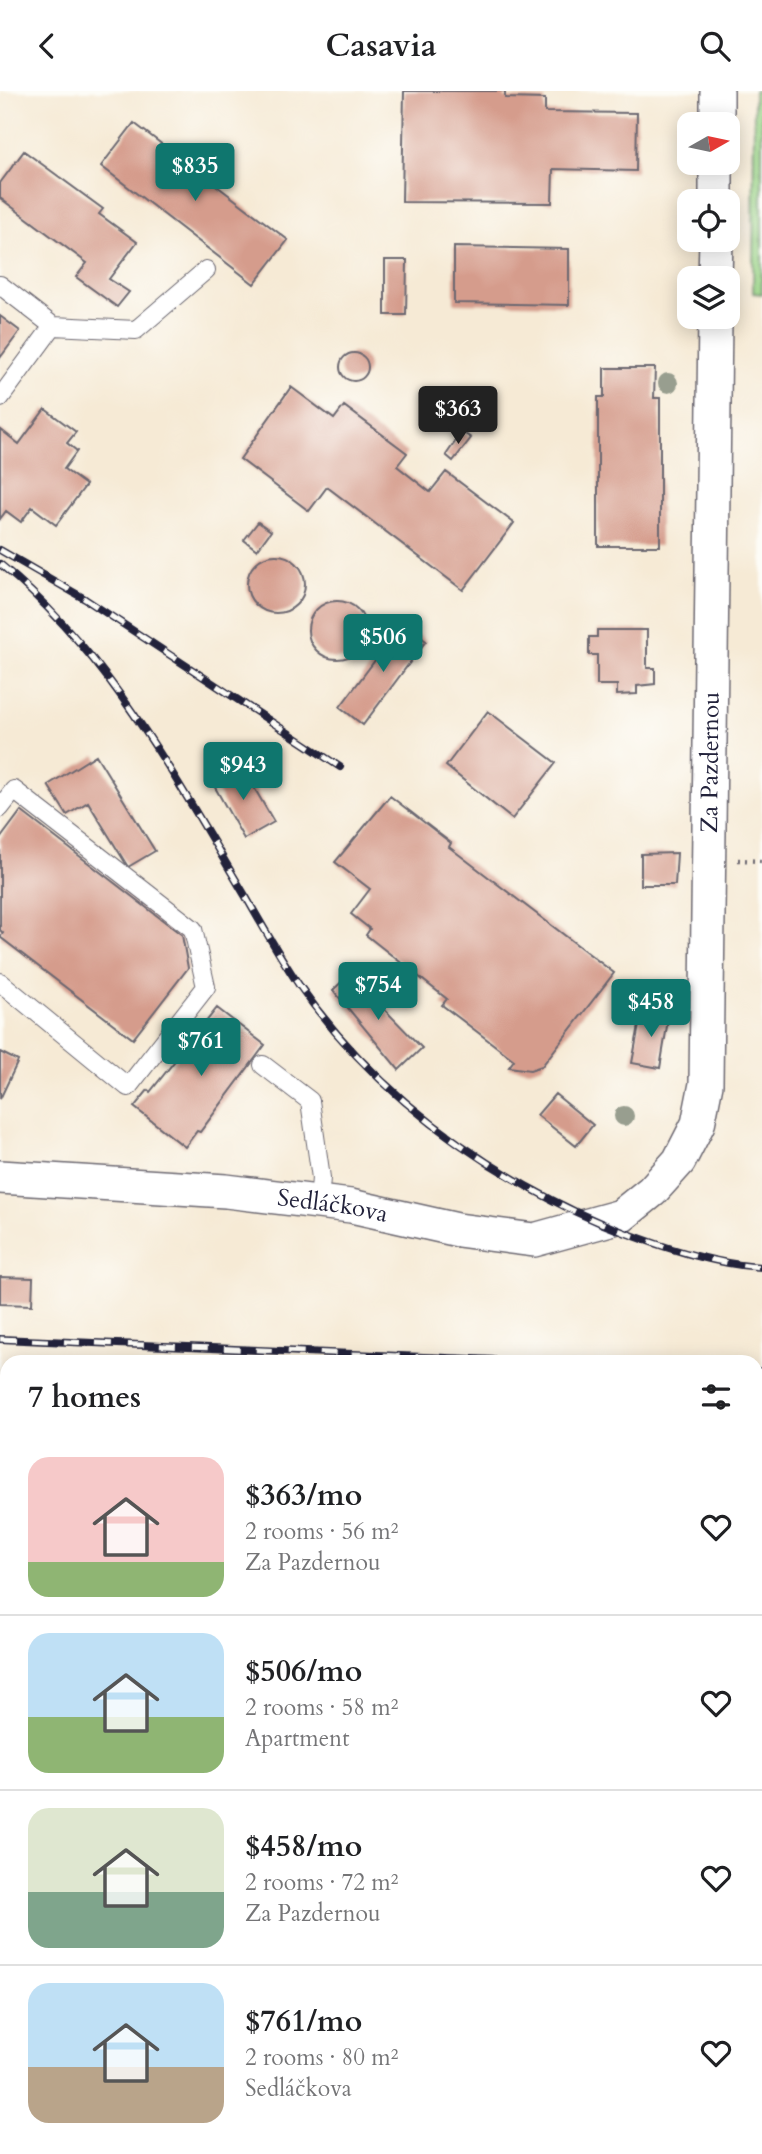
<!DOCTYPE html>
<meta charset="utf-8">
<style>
body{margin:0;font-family:Cardo,serif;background:#f6f6f6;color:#202124;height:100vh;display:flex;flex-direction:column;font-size:26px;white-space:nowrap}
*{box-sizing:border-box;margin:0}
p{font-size:23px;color:#757577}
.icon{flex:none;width:38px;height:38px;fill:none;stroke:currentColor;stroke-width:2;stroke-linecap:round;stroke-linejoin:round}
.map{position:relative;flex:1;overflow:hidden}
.sheet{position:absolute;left:0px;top:1264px;width:763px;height:800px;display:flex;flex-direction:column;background:#fff;border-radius:21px 21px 0 0;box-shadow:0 4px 18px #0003}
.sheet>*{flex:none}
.needle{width:46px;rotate:81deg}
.controls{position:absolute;left:677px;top:21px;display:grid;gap:14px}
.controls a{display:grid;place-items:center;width:63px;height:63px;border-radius:14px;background:#fff;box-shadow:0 4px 18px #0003;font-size:35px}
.price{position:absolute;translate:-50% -60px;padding:0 16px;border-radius:7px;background:#0f766e;color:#fff;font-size:23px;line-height:46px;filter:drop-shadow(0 2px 4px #0008)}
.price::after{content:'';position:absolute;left:50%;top:42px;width:21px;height:16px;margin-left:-10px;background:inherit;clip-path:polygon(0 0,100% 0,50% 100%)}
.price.current{background:#222;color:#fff}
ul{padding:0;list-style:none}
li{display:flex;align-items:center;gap:21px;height:175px;padding:0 28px}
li+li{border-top:2px solid #e0e0e0}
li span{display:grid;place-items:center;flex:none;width:196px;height:140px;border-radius:21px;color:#555}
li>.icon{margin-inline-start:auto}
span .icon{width:84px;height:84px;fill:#fffc;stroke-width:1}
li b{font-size:30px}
h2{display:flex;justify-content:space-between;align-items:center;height:84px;padding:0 28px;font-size:30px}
header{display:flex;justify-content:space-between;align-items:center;height:91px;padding:0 28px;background:#fff;font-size:32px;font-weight:700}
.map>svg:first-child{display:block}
</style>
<header><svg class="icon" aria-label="back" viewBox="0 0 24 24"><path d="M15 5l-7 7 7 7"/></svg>Casavia<svg class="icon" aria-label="search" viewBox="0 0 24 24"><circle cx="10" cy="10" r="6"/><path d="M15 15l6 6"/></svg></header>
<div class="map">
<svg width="762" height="2063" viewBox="0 0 762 2063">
<defs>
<pattern id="grass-tufts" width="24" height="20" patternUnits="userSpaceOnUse" patternTransform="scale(1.75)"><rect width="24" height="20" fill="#97d184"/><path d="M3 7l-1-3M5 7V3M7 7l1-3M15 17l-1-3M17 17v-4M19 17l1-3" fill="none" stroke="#82b373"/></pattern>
</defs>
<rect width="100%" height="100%" fill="#fdfcf7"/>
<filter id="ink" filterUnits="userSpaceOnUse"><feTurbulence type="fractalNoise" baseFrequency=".0143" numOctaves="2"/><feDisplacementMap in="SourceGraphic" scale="14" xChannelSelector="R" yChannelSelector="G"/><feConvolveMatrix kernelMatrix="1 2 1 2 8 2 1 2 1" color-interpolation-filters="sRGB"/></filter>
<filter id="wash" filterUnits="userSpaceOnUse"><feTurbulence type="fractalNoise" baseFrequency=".00686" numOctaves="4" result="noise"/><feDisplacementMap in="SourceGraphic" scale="28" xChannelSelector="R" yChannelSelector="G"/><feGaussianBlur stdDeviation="1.57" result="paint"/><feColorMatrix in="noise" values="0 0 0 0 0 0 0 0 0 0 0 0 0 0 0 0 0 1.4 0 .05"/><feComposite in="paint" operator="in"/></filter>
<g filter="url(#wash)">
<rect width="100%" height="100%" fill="#f6ead5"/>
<path fill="url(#grass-tufts)" stroke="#5c7a60" stroke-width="2" d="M754,0H762V203L753,202Z"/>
<g id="blocks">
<path fill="#d59c8c" d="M404,0H505V7L545,8V21L637,22L636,80L553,78L552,112L402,111Z
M134,32L288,149L254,193L101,75Z
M24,60L103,118L99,123L137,151L109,188L129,201L117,216L76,186L87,172L0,107V92Z
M454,156L569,158V214L454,212Z
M385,169H407L406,224H385Z
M0,225L20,240L0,267Z
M340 276a14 14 0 1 1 28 0a14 14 0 1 1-28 0Z
M604,277H655L654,307H660V455H598V306H604Z
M291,296L334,328L344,315L407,362L397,375L430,401L446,381L514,432L463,499L327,396L309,420L240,368Z
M45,318L76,341L67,352L77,360L64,378L86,394L56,434L32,416L21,431L6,420L0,428V338L19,353Z
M462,341L471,347L453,370L446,364Z
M258,431L271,440L257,459L244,449Z
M247 493a29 29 0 1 1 58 0a29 29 0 1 1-58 0Z
M308 539a29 29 0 1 1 58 0a29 29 0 1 1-58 0Z
M403,532L426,550L363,634L340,616Z
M597,539H647V577H655V593L637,595V603L617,604V594H597V564H589V546H597Z
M488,620L556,672L512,728L446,675Z
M96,664L155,760L128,776L88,711L67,724L48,694Z
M241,674L274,731L244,748L212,691Z
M390,705L451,752L449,756L614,882L542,975L530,979L509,976L514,969L442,914L447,908L366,844L370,838L351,823L370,798L335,771Z
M21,720L182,844L188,877L133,948L0,846L3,842L0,839V748Z
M677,762L675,794H641V763Z
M350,883L422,957L399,979L333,899Z
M217,917L265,954L200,1041L197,1040L185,1056L134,1016L148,999L150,1001Z
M642,918L669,923L660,977L632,972Z
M0,961L18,970L0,1008Z
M555,1003L593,1034L576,1055L537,1024Z
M0,1186L33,1187L32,1214L0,1213Z
M756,1428L762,1430V1516L756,1514Z
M756,1965L762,1967V2022L756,2020Z
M7,2033V2056H148L150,2063H0V2035Z
M255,2056H305L304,2063H257Z
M415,2056H464V2063H412Z"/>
</g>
</g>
<g filter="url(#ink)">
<use href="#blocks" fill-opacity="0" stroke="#6c6871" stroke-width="2"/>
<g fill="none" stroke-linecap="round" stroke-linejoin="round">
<defs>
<path id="service" d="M0,194L53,235L0,307
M53,235L136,239L206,179
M0,717L14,699L193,838L206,896L128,996L0,891
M263,974L310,1010L321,1087L319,1111
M756,1822L762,1825
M756,1953L762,1955
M756,2031L762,2034
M742,2056L757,2063"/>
<g id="minor">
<path d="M717,33V0"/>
<path d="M716,110V72"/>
<path d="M715,187L716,149"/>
<path id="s1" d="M0,1086L226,1100L351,1115L458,1139L534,1149L621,1125L652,1100L679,1070L698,1033L706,993L715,226"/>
<path d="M0,1349H7"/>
<path d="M756,1740L762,1744"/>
<path d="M335,2056L336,2063"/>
</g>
<path id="primary" d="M0,1645L7,1647
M756,1897L762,1899"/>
</defs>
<use href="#service" stroke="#6c6871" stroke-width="20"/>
<use href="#minor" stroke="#6c6871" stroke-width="36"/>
<use href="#primary" stroke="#6c6871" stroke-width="41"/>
<path stroke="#6c6871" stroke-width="4.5" stroke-dasharray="2 5" stroke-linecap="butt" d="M738,769L762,770
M0,1699L7,1701
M543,2056L546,2063"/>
<use href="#service" stroke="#fff" stroke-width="18"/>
<use href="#minor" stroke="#fff" stroke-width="33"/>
<use href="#primary" stroke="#fff" stroke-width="38"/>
<defs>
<path id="rail" d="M0,459L85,508L340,676
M0,473C110,563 175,687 246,806C263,836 280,866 299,894C364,987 452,1057 552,1109C607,1138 700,1173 762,1176
M0,1248L519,1270
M756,1280L762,1281"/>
</defs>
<use href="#rail" stroke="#22223b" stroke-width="8"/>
<use href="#rail" stroke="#fdfcf7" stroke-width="5" stroke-dasharray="16" stroke-linecap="butt"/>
</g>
<g fill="#989e8f">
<circle cx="668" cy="292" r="10"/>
<circle cx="624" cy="1025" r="10"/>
</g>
</g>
<g text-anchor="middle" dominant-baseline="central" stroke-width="6" stroke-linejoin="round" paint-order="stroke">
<g font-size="24" fill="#22223b" stroke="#fdfcf7">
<text stroke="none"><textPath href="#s1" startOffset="1113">Za Pazdernou</textPath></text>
<text stroke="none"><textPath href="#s1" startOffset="334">Sedláčkova</textPath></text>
</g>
</g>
</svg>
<div class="controls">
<a><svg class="needle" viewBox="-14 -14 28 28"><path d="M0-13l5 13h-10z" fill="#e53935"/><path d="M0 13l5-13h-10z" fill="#757577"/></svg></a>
<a><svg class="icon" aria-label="locate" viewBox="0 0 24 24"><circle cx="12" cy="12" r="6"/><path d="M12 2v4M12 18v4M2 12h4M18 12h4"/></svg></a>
<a><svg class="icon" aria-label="layers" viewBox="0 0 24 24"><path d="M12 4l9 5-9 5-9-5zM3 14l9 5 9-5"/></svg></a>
</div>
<b class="price" style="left:195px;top:112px">$835</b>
<b class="price current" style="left:458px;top:355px">$363</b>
<b class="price" style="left:383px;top:583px">$506</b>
<b class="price" style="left:243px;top:711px">$943</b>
<b class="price" style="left:378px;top:931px">$754</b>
<b class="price" style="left:651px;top:948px">$458</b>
<b class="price" style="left:201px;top:987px">$761</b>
<section class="sheet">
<h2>7 homes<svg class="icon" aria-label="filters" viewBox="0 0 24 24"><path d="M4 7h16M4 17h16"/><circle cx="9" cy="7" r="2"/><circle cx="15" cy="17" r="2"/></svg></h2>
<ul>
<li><span style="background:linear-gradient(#f6c9c9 75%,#8fb573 0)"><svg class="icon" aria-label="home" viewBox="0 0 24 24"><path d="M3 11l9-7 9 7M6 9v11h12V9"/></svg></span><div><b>$363/mo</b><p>2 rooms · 56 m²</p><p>Za Pazdernou</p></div><svg class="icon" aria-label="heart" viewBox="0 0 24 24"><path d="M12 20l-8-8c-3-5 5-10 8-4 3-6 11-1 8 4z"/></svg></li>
<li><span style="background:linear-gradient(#bfe0f5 60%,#8fb573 0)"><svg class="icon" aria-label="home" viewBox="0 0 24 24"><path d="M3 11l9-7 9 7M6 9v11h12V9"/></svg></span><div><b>$506/mo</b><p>2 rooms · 58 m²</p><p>Apartment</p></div><svg class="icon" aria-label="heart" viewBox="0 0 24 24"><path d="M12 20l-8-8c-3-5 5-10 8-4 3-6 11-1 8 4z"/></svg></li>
<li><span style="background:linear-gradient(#dfe7d0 60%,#7fa58c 0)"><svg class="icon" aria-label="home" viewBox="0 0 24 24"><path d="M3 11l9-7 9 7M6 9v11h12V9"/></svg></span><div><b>$458/mo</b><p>2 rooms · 72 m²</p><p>Za Pazdernou</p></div><svg class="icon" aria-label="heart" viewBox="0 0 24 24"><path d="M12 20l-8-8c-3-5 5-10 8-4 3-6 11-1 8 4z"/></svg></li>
<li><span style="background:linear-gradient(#bfe0f5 60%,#b9a48a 0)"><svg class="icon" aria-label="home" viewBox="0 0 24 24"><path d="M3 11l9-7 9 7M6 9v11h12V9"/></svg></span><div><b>$761/mo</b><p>2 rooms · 80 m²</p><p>Sedláčkova</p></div><svg class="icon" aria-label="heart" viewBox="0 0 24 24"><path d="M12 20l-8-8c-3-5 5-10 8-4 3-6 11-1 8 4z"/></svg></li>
</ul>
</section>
</div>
